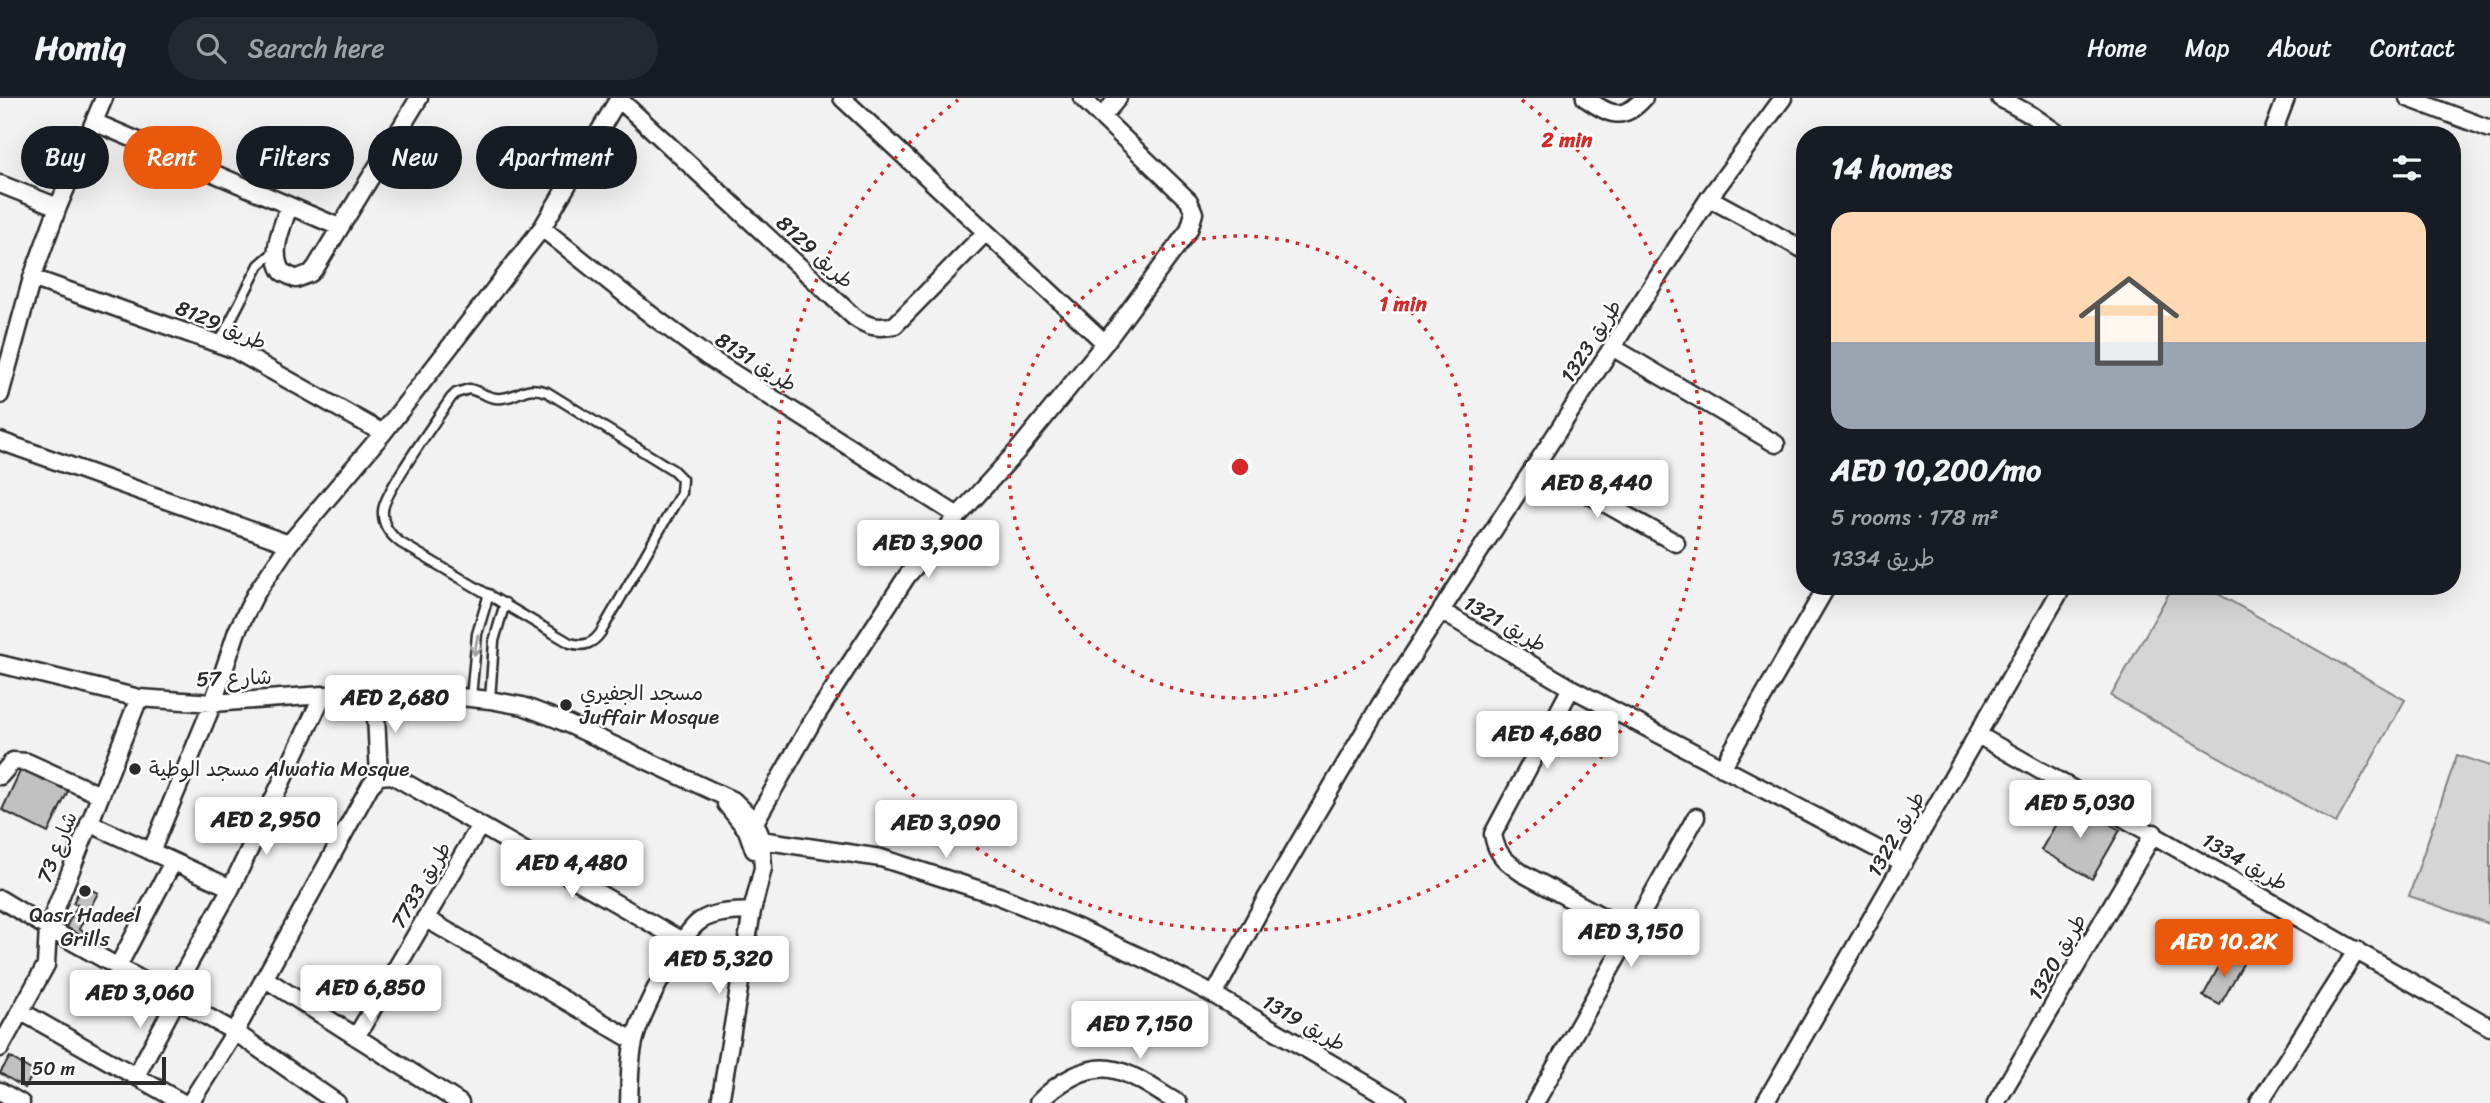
<!DOCTYPE html>
<meta charset="utf-8">
<style>
body{margin:0;font-family:Sriracha,"Playpen Sans Arabic",sans-serif;background:#242831;color:#f1f3f6;height:100vh;display:flex;flex-direction:column;font-size:26px;white-space:nowrap}
*{box-sizing:border-box;margin:0}
p{font-size:23px;color:#9ea1a6}
.icon{flex:none;width:38px;height:38px;fill:none;stroke:currentColor;stroke-width:2;stroke-linecap:round;stroke-linejoin:round}
.map{position:relative;flex:1;overflow:hidden}
.panel{position:absolute;left:1796px;top:28px;width:665px;height:469px;display:flex;flex-direction:column;background:#171b24;border-radius:28px;box-shadow:0 7px 28px #0002}
.panel>*{flex:none}
.banner{position:absolute;left:21px;top:28px;width:665px;height:63px;display:flex;gap:14px}
.scale{position:absolute;left:21px;bottom:18px;width:145px;box-sizing:border-box;padding-left:7px;border:4px solid #2b2b2b;border-top:0;font-size:19px;line-height:24px;white-space:nowrap;color:#2b2b2b;-webkit-text-stroke:5px #fff;paint-order:stroke}
.price{position:absolute;translate:-50% -60px;padding:0 16px;border-radius:7px;background:#fff;color:#222;font-size:23px;line-height:46px;filter:drop-shadow(0 2px 4px #0008)}
.price::after{content:'';position:absolute;left:50%;top:42px;width:21px;height:16px;margin-left:-10px;background:inherit;clip-path:polygon(0 0,100% 0,50% 100%)}
.price.current{background:#ea580c;color:#fff}
ul{padding:0;list-style:none}
li{display:grid;align-content:center;gap:14px;height:371px;padding:0 35px}
li span{display:grid;place-items:center;height:217px;border-radius:21px;color:#555}
li>.icon{margin-inline-start:auto}
span .icon{width:126px;height:126px;fill:#fffc;stroke-width:1}
li b{font-size:30px}
h2{display:flex;justify-content:space-between;align-items:center;height:84px;padding:0 35px;font-size:30px}
.pill{padding:0 24px;border-radius:32px;background:#171b24;box-shadow:0 7px 28px #0002;font-size:24px;line-height:63px}
.pill.current{background:#ea580c;color:#fff}
header{display:flex;align-items:center;gap:42px;box-sizing:border-box;height:98px;padding:0 35px;background:#171b24;border-bottom:2px solid #363941}
header strong{font-size:33px}
nav{display:flex;gap:38px;margin-inline-start:auto;font-size:24px}
.search{width:490px;height:63px;background:#242831;display:flex;align-items:center;gap:18px;box-sizing:border-box;padding:0 24px;border-radius:38px;color:#9ea1a6;font-size:26px}
.map>svg:first-child{display:block}
</style>
<header>
<strong>Homiq</strong>
<div class="search"><svg class="icon" aria-label="search" viewBox="0 0 24 24"><circle cx="10" cy="10" r="6"/><path d="M15 15l6 6"/></svg>Search here</div>
<nav><a>Home</a><a>Map</a><a>About</a><a>Contact</a></nav>
</header>
<div class="map">
<svg width="2490" height="1005" viewBox="0 0 2490 1005">
<rect width="100%" height="100%" fill="#f2f2f2"/>
<filter id="ink" filterUnits="userSpaceOnUse"><feTurbulence type="fractalNoise" baseFrequency=".0143" numOctaves="2"/><feDisplacementMap in="SourceGraphic" scale="14" xChannelSelector="R" yChannelSelector="G"/><feConvolveMatrix kernelMatrix="1 2 1 2 8 2 1 2 1" color-interpolation-filters="sRGB"/></filter>
<g filter="url(#ink)">
<path fill="#d5d5d5" stroke="#808080" stroke-width="2" d="M2173,488H2204L2405,602L2336,725L2111,598Z
M2457,657L2490,668V826L2409,798Z"/>
<path fill="#c1c1c1" stroke="#2b2b2b" stroke-width="2" d="M22,669L69,691L48,735L2,712Z
M2069,703L2120,732L2092,781L2041,752Z
M82,787L98,795L79,831L88,836L85,843L68,833L67,827L78,807L73,805Z
M2227,854L2244,864L2220,907L2203,898Z
M10,959L34,974L25,990L0,975Z"/>
<g fill="none" stroke-linecap="round" stroke-linejoin="round">
<defs>
<path id="service" d="M219,245L259,167L275,153
M469,291C480,293 490,302 502,300C522,298 523,286 547,294L673,372L682,381L681,395L601,534C593,546 584,549 570,545L401,445C390,437 382,427 383,413C383,395 438,320 451,300L456,295Z
M471,599L477,536L489,496
M490,602L494,543L505,505"/>
<path id="minor" d="M842,0L1105,245
M1585,0C1609,16 1622,25 1644,0
M2000,0L2033,18L2060,37
M2408,0L2490,31
M619,1L854,219C868,229 878,231 895,227L986,134
M1102,19L1118,0
M94,24L339,129
M2272,37L2286,0
M0,86L58,109
M1709,100L1804,152
M289,108C283,128 269,154 282,174L296,181L311,175L316,169L419,0
M542,130L651,217L708,259L958,418
M32,180L233,251L383,335
M1612,249L1776,346
M0,297L32,180L58,109L104,0
M0,343L289,446
M1536,367L1676,445
M1441,513L1571,590L1904,765
M0,566L139,600L213,605L323,597L431,596L490,602L523,608L557,621L734,703L755,724L761,739L763,770L752,813L720,1005
M1571,590L1493,736C1496,756 1506,764 1522,775L1631,834
M375,597L379,678
M1978,637L2490,929
M1722,670L1827,488
M0,678L13,663L27,664L100,697
M726,706L747,732L754,752
M755,724L812,624L907,478L958,418L1019,351L1105,245L1189,132L1194,115L1189,103L1082,0
M89,725L231,790
M761,742L881,760L999,798L1078,830L1147,862L1214,897L1399,1005
M151,754L213,605L237,533L255,497L289,446L383,335L542,130L619,0
M0,801L48,830L235,934L337,1005
M425,820L634,943
M117,870L173,764
M264,880L460,1005
M1214,897L1267,799L1380,607L1709,100L1783,0
M170,899L231,790L323,597
M22,914L183,1005
M356,939L479,729
M0,950L46,867L48,830L139,600
M136,978L176,903
M0,993L21,1005
M190,1005L235,934L370,688L379,678L392,677L682,843
M629,1005C630,984 629,961 635,940C641,917 681,835 700,823C715,813 735,814 752,813
M1038,1005C1056,986 1087,965 1115,972C1137,977 1158,994 1178,1005
M1535,1005L1696,719
M1765,1005L2063,488
M1996,1005L2154,735
M2259,1005L2357,852"/>
</defs>
<use href="#service" stroke="#2b2b2b" stroke-width="13"/>
<use href="#minor" stroke="#2b2b2b" stroke-width="21"/>
<use href="#service" stroke="#fff" stroke-width="8"/>
<use href="#minor" stroke="#fff" stroke-width="16"/>
</g>
<defs><path id="oneway-shaft" d="M-6 0H5M1.5-3L5.5 0L1.5 3" fill="none" stroke-width="1.6" stroke-linecap="round" stroke-linejoin="round" transform="scale(1.75)"/></defs>
<use stroke="#a0a0a0" href="#oneway-shaft" transform="translate(476 547) rotate(100)"/>
</g>
<g fill="none" stroke="#d62828" stroke-width="3.5" stroke-dasharray="3.5 7">
<circle cx="1240" cy="369" r="231"/>
<path d="M1522 2A463 463 0 1 1 958 2"/>
</g>
<g fill="#2b2b2b" stroke="#fff" stroke-width="2.5">
<circle cx="566" cy="607" r="7"/>
<circle cx="135" cy="671" r="7"/>
<circle cx="85" cy="793" r="7"/>
</g>
<g text-anchor="middle" dominant-baseline="central" stroke-width="5" stroke-linejoin="round" paint-order="stroke">
<g font-size="21" fill="#2b2b2b" stroke="#fff">
<text transform="translate(815 154) rotate(43)">طريق 8129</text>
<text transform="translate(221 227) rotate(23)">طريق 8129</text>
<text transform="translate(1591 243) rotate(-57)">طريق 1323</text>
<text transform="translate(756 264) rotate(33)">طريق 8131</text>
<text transform="translate(1505 526) rotate(30)">طريق 1321</text>
<text transform="translate(234 580) rotate(-2)">شارع 57</text>
<text transform="translate(1896 736) rotate(-60)">طريق 1322</text>
<text transform="translate(57 749) rotate(-68)">شارع 73</text>
<text transform="translate(2245 764) rotate(30)">طريق 1334</text>
<text transform="translate(421 787) rotate(-59)">طريق 7733</text>
<text transform="translate(2057 859) rotate(-60)">طريق 1320</text>
<text transform="translate(1304 925) rotate(30)">طريق 1319</text>
</g>
<g font-size="21" fill="#2b2b2b" stroke="#fff" text-anchor="start">
<text x="580" y="595">مسجد الجفيري<tspan x="580" dy="24">Juffair Mosque</tspan></text>
<text x="149" y="671">مسجد الوطية Alwatia Mosque</text>
<text x="85" y="817" text-anchor="middle">Qasr Hadeel<tspan x="85" dy="24">Grills</tspan></text>
</g>
</g>
<circle cx="1240" cy="369" r="10" fill="#d62828" stroke="#fff" stroke-width="3.5"/>
<g font-size="21" text-anchor="middle" font-weight="bold" fill="#d62828" stroke="#fff" stroke-width="5" stroke-linejoin="round" paint-order="stroke">
<text x="1567" y="49">2 min</text>
<text x="1403" y="213">1 min</text>
</g>
</svg>
<div class="scale">50 m</div>
<b class="price" style="left:1597px;top:422px">AED 8,440</b>
<b class="price" style="left:928px;top:482px">AED 3,900</b>
<b class="price" style="left:395px;top:637px">AED 2,680</b>
<b class="price" style="left:1547px;top:673px">AED 4,680</b>
<b class="price" style="left:2080px;top:742px">AED 5,030</b>
<b class="price" style="left:266px;top:759px">AED 2,950</b>
<b class="price" style="left:946px;top:762px">AED 3,090</b>
<b class="price" style="left:572px;top:802px">AED 4,480</b>
<b class="price" style="left:1631px;top:871px">AED 3,150</b>
<b class="price current" style="left:2224px;top:881px">AED 10.2K</b>
<b class="price" style="left:719px;top:898px">AED 5,320</b>
<b class="price" style="left:371px;top:927px">AED 6,850</b>
<b class="price" style="left:140px;top:932px">AED 3,060</b>
<b class="price" style="left:1140px;top:963px">AED 7,150</b>
<div class="banner">
<a class="pill">Buy</a>
<a class="pill current">Rent</a>
<a class="pill">Filters</a>
<a class="pill">New</a>
<a class="pill">Apartment</a>
</div>
<section class="panel">
<h2>14 homes<svg class="icon" aria-label="filters" viewBox="0 0 24 24"><path d="M4 7h16M4 17h16"/><circle cx="9" cy="7" r="2"/><circle cx="15" cy="17" r="2"/></svg></h2>
<ul>
<li><span style="background:linear-gradient(#ffd9b3 60%,#9aa5b1 0)"><svg class="icon" aria-label="home" viewBox="0 0 24 24"><path d="M3 11l9-7 9 7M6 9v11h12V9"/></svg></span><div><b>AED 10,200/mo</b><p>5 rooms · 178 m²</p><p>طريق 1334</p></div></li>
</ul>
</section>
</div>
